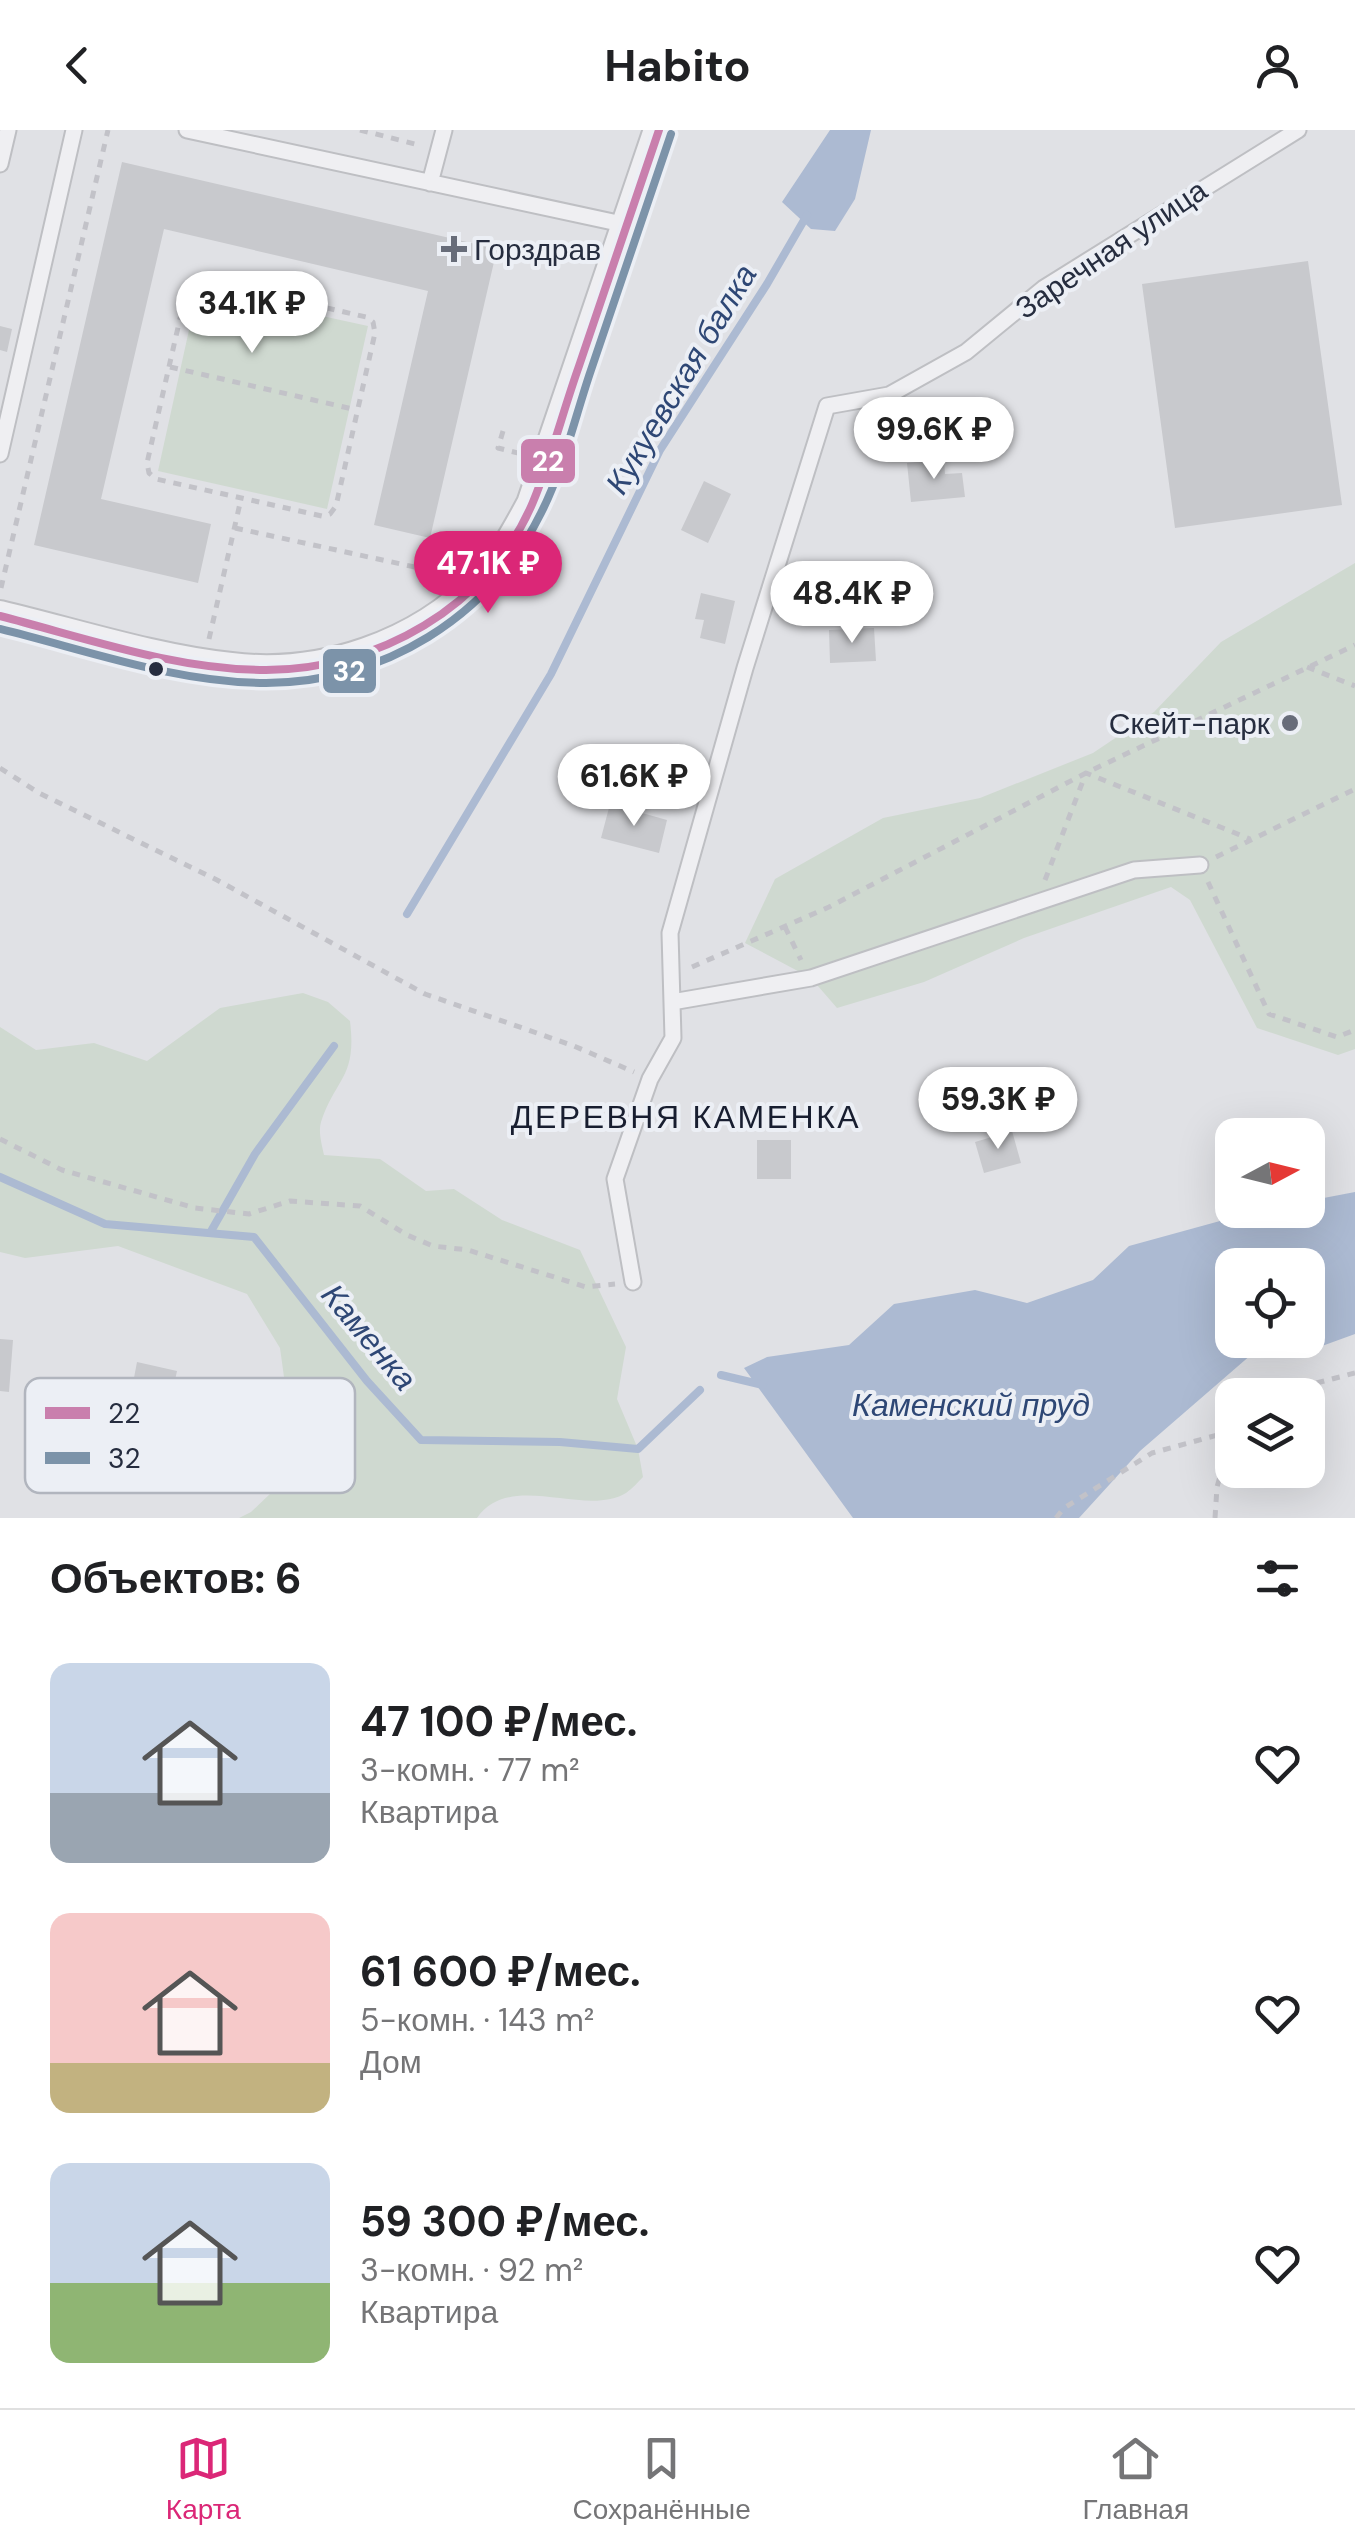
<!DOCTYPE html>
<html lang="ru">
<meta charset="utf-8">
<style>
body{margin:0;font-family:"DM Sans",sans-serif;background:#f2f2f2;color:#202124;height:100vh;display:flex;flex-direction:column;font-size:38px;white-space:nowrap}
*{box-sizing:border-box;margin:0}
p{font-size:32px;color:#757577}
.icon{flex:none;width:55px;height:55px;fill:none;stroke:currentColor;stroke-width:2;stroke-linecap:round;stroke-linejoin:round}
.map{position:relative;height:1388px;overflow:hidden}
.sheet{display:flex;flex-direction:column;background:#fff;flex:1}
.sheet>*{flex:none}
.needle{width:65px;rotate:83deg}
.fabs{position:absolute;left:1215px;top:988px;display:grid;gap:20px}
.fabs a{display:grid;place-items:center;width:110px;height:110px;border-radius:20px;background:#fff;box-shadow:0 10px 40px #0002;font-size:50px}
.price{position:absolute;translate:-50% -85px;padding:0 22px;border-radius:35px;background:#fff;color:#222;font-size:32px;line-height:65px;filter:drop-shadow(0 2px 5px #0008)}
.price::after{content:'';position:absolute;left:50%;top:60px;width:30px;height:22px;margin-left:-15px;background:inherit;clip-path:polygon(0 0,100% 0,50% 100%)}
.price.active{background:#db2777;color:#fff}
ul{padding:0;list-style:none}
li{display:flex;align-items:center;gap:30px;height:250px;padding:0 50px}
li span{display:grid;place-items:center;flex:none;width:280px;height:200px;border-radius:20px;color:#555}
li>.icon{margin-inline-start:auto}
span .icon{width:120px;height:120px;fill:#fffc;stroke-width:1}
li b{font-size:42px}
h2{display:flex;justify-content:space-between;align-items:center;height:120px;padding:0 50px;font-size:42px}
header{display:flex;justify-content:space-between;align-items:center;height:130px;padding:0 50px;background:#fff;font-size:45px;font-weight:700}
.tab-bar{display:flex;justify-content:space-around;align-items:center;height:140px;border-top:2px solid #e0e0e0;background:#fff;font-size:28px;color:#757577}
.tab-bar a{display:grid;justify-items:center;gap:5px}
.tab-bar .active{color:#db2777}
.map>svg:first-child{display:block}
</style>
<header><svg class="icon" aria-label="back" viewBox="0 0 24 24"><path d="M15 5l-7 7 7 7"/></svg>Habito<svg class="icon" aria-label="person" viewBox="0 0 24 24"><circle cx="12" cy="8" r="4"/><path d="M4 21q1-7 8-7t8 7"/></svg></header>
<div class="map">
<svg width="1355" height="1388" viewBox="0 0 1355 1388">
<rect width="100%" height="100%" fill="#e0e1e5"/>
<path fill="#cfd9d0" d="M198,159L368,196L327,379L158,341Z
M1355,433V919L1338,925L1257,898L1190,770L1171,757L1024,808L924,852L837,878L811,848L745,813L775,749L883,688L980,668L1093,623L1154,582L1221,512Z
M303,863L328,872L350,891C357,948 336,947 321,992C318,1002 322,1015 324,1025L380,1029L426,1061L454,1059L502,1090L580,1120L626,1217L617,1269L638,1319L643,1347C638,1352 632,1359 626,1363C585,1388 510,1340 477,1388H239L251,1382L272,1362L292,1305L280,1218L247,1164L118,1116L25,1128L0,1122V897L36,920L94,913L147,931L220,878Z"/>
<path fill="#acbad2" fill-rule="evenodd" d="M830,0H871L855,69L835,101L811,99L782,72Z
M1355,1062V1204L1311,1220L1252,1224L1140,1321L1079,1388H853L744,1238L767,1227L849,1215L894,1174L975,1160L1027,1173L1093,1150L1129,1116L1260,1080H1308V1071ZM1232,1135H1308V1210H1232Z"/>
<g fill="none" stroke-linecap="round" stroke-linejoin="round">
<path stroke="#acbad2" stroke-width="8" d="M407,784L551,544L660,320L767,154L807,85
M0,1047L105,1094L254,1107L367,1251L421,1310L560,1312L638,1319L700,1260
M210,1103L255,1024L334,916
M721,1245L763,1255"/>
</g>
<path fill="#c8c9cd" d="M122,32L497,119L430,408L374,395L428,161L164,99L101,369L211,394L198,453L34,415Z
M1308,131L1342,375L1175,398L1142,154Z
M0,196L12,199L7,222L0,220Z
M944,329L945,344L962,343L965,367L911,372L907,333Z
M704,351L731,364L708,413L681,400Z
M701,463L735,471L725,514L700,508L704,490L695,489Z
M874,498L876,531L830,533L829,500Z
M610,674L667,690L659,723L601,708Z
M1012,1001L1021,1033L984,1043L975,1012Z
M757,1010H791V1049H757Z
M0,1209L13,1210L9,1262L0,1261Z
M137,1232L177,1241L172,1264L183,1266L178,1299L126,1290Z"/>
<g fill="none" stroke-linecap="round" stroke-linejoin="round">
<defs>
<path id="lane" d="M187,0L627,95
M0,34L8,0
M430,53L444,0
M0,324L74,0
M672,872L811,848L1134,740L1200,735
M633,1152L615,1049L650,949L673,908L670,803L745,538L827,276L889,265L966,222L1044,158L1298,0"/>
<path id="street" d="M0,486C75,504 155,530 231,538C322,549 418,516 482,450C503,428 518,400 532,374L659,0"/>
</defs>
<use href="#lane" stroke="#bebfc3" stroke-width="19"/>
<use href="#street" stroke="#bebfc3" stroke-width="34"/>
<path stroke="#c2c2c8" stroke-width="5" stroke-dasharray="8 8" stroke-linecap="butt" d="M360,0L419,15
M202,149L366,187L373,192L375,203L336,376L330,384L322,386L156,349L149,343L147,333L187,158L193,150Z
M170,237L357,280
M503,301L498,318L522,324
M235,398L447,444
M1,458L108,0
M209,509L241,369
M1307,537L1355,556
M0,638L39,663L217,750L425,864L574,916L634,942
M1216,727L1355,659
M1045,750L1086,643L1250,709
M1208,752L1269,884L1337,907L1355,900
M785,797L801,830
M692,837L829,777L1086,643L1355,515
M0,1009L62,1040L195,1078L249,1084L290,1071L360,1076L407,1105L433,1116L468,1120L586,1157L615,1154
M1270,1265L1355,1243
M1056,1388L1064,1378L1152,1323L1232,1301
M1215,1388L1217,1357L1232,1305"/>
<use href="#lane" stroke="#efeff2" stroke-width="15"/>
<use href="#street" stroke="#efeff2" stroke-width="30"/>
<defs>
<path id="bus-1" d="M0,486C86,508 176,540 266,540C376,540 489,477 533,372C551,329 563,281 579,236C605,158 632,79 659,0"/>
<path id="bus-2" d="M0,499C86,520 176,553 266,553C384,552 489,488 541,383C563,340 575,287 591,240C617,162 644,83 671,4"/>
</defs>
<use href="#bus-1" stroke="#eceff5" stroke-width="15"/>
<use href="#bus-2" stroke="#eceff5" stroke-width="15"/>
<use href="#bus-1" stroke="#c97fad" stroke-width="8"/>
<use href="#bus-2" stroke="#7c93a9" stroke-width="8"/>
</g>
<g fill="#676c79" stroke="#eceff5" stroke-width="4">
<path d="M449 104h10v10h10v10h-10v10h-10v-10h-10v-10h10z"/>
<circle cx="1290" cy="593" r="10"/>
</g>
<circle fill="#262d3f" stroke="#eceff5" stroke-width="4" cx="156" cy="539" r="9"/>
<g text-anchor="middle" dominant-baseline="central" stroke-width="8" stroke-linejoin="round" paint-order="stroke">
<g font-size="30" fill="#262d3f" stroke="#eceff5" text-anchor="start">
<text x="474" y="119">Горздрав</text>
<text x="1270" y="593" text-anchor="end">Скейт-парк</text>
</g>
<g font-size="30" fill="#262d3f" stroke="#eceff5">
<text transform="translate(1111 119) rotate(-34)">Заречная улица</text>
</g>
<g font-size="32" font-style="italic" fill="#2e4775" stroke="#eceff5">
<text transform="translate(681 249) rotate(-59)">Кукуевская балка</text>
<text transform="translate(369 1207) rotate(50)">Каменка</text>
<text x="971" y="1275">Каменский пруд</text>
</g>
<g font-size="32" letter-spacing="2.5" fill="#181e30" stroke="#eceff5">
<text x="686" y="987">ДЕРЕВНЯ КАМЕНКА</text>
</g>
</g>
<rect x="25" y="1248" width="330" height="115" rx="15" fill="#eceff5" stroke="#b1b5be" stroke-width="2.5"/>
<rect x="45" y="1277" width="45" height="12" fill="#c97fad"/>
<rect x="45" y="1322" width="45" height="12" fill="#7c93a9"/>
<g font-size="28" fill="#262d3f">
<text x="108" y="1293">22</text>
<text x="108" y="1338">32</text>
</g>
<g stroke="#eceff5" stroke-width="4">
<rect x="519" y="307" width="58" height="48" rx="10" fill="#c97fad"/>
<rect x="321" y="517" width="57" height="48" rx="10" fill="#7c93a9"/>
</g>
<g font-size="28" text-anchor="middle" font-weight="bold" fill="#fff">
<text x="548" y="341">22</text>
<text x="349" y="551">32</text>
</g>
</svg>
<div class="fabs">
<a><svg class="needle" viewBox="-14 -14 28 28"><path d="M0-13l5 13h-10z" fill="#e53935"/><path d="M0 13l5-13h-10z" fill="#757577"/></svg></a>
<a><svg class="icon" aria-label="locate" viewBox="0 0 24 24"><circle cx="12" cy="12" r="6"/><path d="M12 2v4M12 18v4M2 12h4M18 12h4"/></svg></a>
<a><svg class="icon" aria-label="layers" viewBox="0 0 24 24"><path d="M12 4l9 5-9 5-9-5zM3 14l9 5 9-5"/></svg></a>
</div>
<b class="price" style="left:252px;top:226px">34.1K ₽</b>
<b class="price" style="left:934px;top:352px">99.6K ₽</b>
<b class="price active" style="left:488px;top:486px">47.1K ₽</b>
<b class="price" style="left:852px;top:516px">48.4K ₽</b>
<b class="price" style="left:634px;top:699px">61.6K ₽</b>
<b class="price" style="left:998px;top:1022px">59.3K ₽</b>
</div>
<section class="sheet">
<h2>Объектов: 6<svg class="icon" aria-label="filters" viewBox="0 0 24 24"><path d="M4 7h16M4 17h16"/><circle cx="9" cy="7" r="2"/><circle cx="15" cy="17" r="2"/></svg></h2>
<ul>
<li><span style="background:linear-gradient(#c9d6e8 65%,#9aa5b1 0)"><svg class="icon" aria-label="home" viewBox="0 0 24 24"><path d="M3 11l9-7 9 7M6 9v11h12V9"/></svg></span><div><b>47 100 ₽/мес.</b><p>3-комн. · 77 m²</p><p>Квартира</p></div><svg class="icon" aria-label="heart" viewBox="0 0 24 24"><path d="M12 20l-8-8c-3-5 5-10 8-4 3-6 11-1 8 4z"/></svg></li>
<li><span style="background:linear-gradient(#f6c9c9 75%,#c2b280 0)"><svg class="icon" aria-label="home" viewBox="0 0 24 24"><path d="M3 11l9-7 9 7M6 9v11h12V9"/></svg></span><div><b>61 600 ₽/мес.</b><p>5-комн. · 143 m²</p><p>Дом</p></div><svg class="icon" aria-label="heart" viewBox="0 0 24 24"><path d="M12 20l-8-8c-3-5 5-10 8-4 3-6 11-1 8 4z"/></svg></li>
<li><span style="background:linear-gradient(#c9d6e8 60%,#8fb573 0)"><svg class="icon" aria-label="home" viewBox="0 0 24 24"><path d="M3 11l9-7 9 7M6 9v11h12V9"/></svg></span><div><b>59 300 ₽/мес.</b><p>3-комн. · 92 m²</p><p>Квартира</p></div><svg class="icon" aria-label="heart" viewBox="0 0 24 24"><path d="M12 20l-8-8c-3-5 5-10 8-4 3-6 11-1 8 4z"/></svg></li>
</ul>
</section>
<nav class="tab-bar">
<a class="active"><svg class="icon" aria-label="map" viewBox="0 0 24 24"><path d="M3 6l6-2 6 2 6-2v14l-6 2-6-2-6 2zM9 4v14M15 6v14"/></svg>Карта</a>
<a><svg class="icon" aria-label="saved" viewBox="0 0 24 24"><path d="M7 4h10v16l-5-4-5 4z"/></svg>Сохранённые</a>
<a><svg class="icon" aria-label="home" viewBox="0 0 24 24"><path d="M3 11l9-7 9 7M6 9v11h12V9"/></svg>Главная</a>
</nav>
